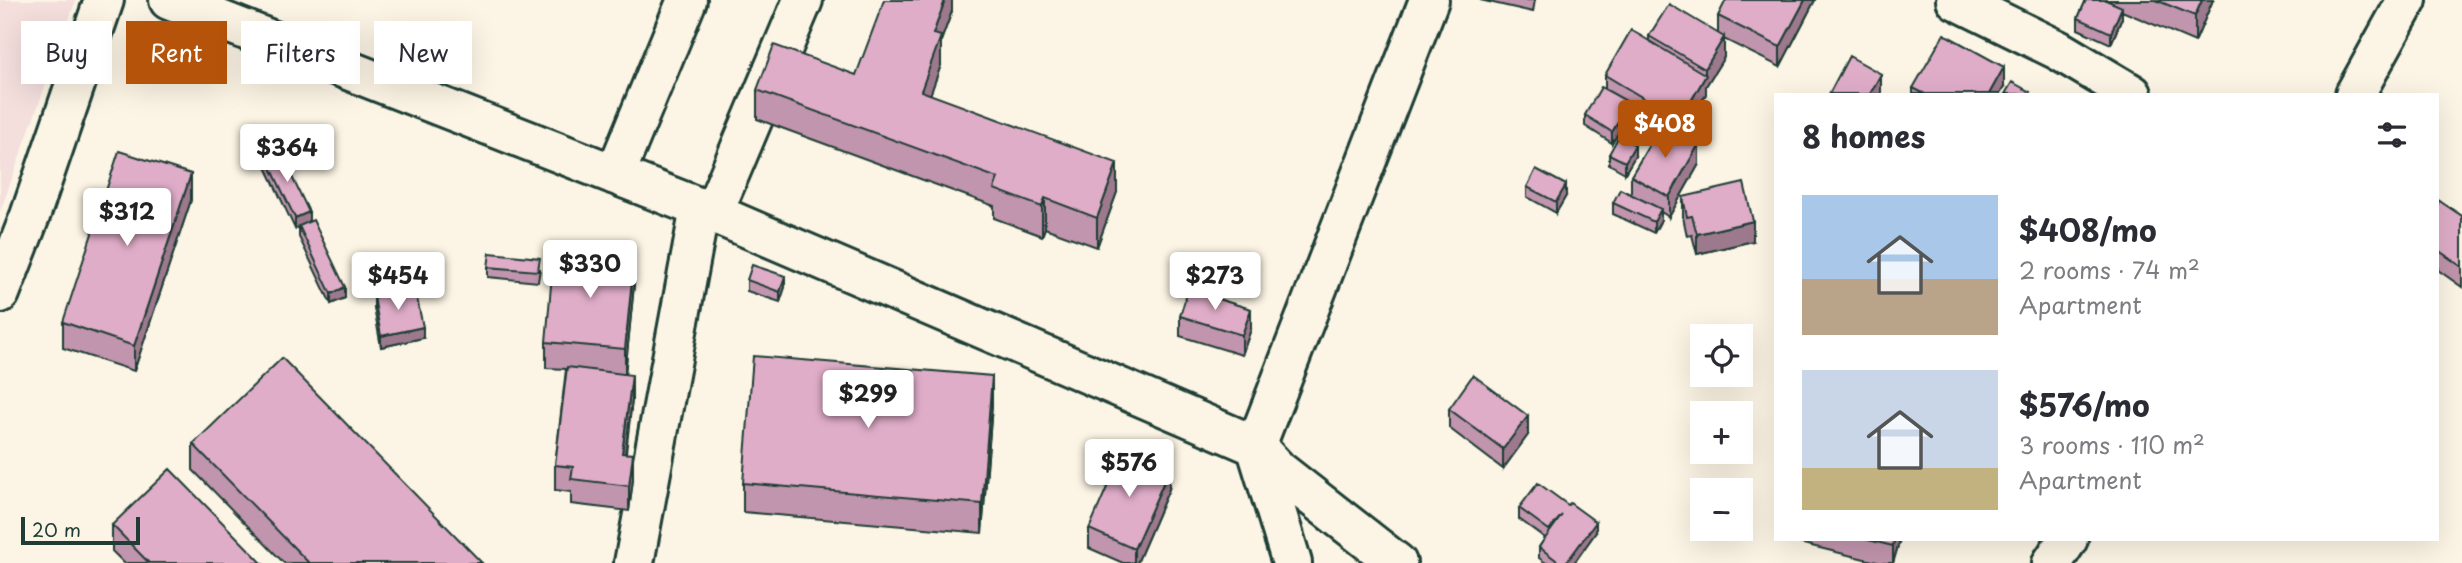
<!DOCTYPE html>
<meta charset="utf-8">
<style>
body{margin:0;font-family:"Playpen Sans",sans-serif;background:#f2f2f3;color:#2b2b33;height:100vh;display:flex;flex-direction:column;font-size:26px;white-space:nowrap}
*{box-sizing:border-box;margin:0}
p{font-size:23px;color:#7c7c81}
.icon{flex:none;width:38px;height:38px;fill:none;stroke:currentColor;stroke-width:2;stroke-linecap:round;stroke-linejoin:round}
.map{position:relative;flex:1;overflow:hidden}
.drawer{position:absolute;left:1774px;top:93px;width:665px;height:448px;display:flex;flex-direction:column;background:#fff;border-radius:0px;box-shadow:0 7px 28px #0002}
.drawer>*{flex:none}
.banner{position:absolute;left:21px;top:21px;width:665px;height:63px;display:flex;gap:14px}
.buttons{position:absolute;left:1690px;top:324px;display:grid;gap:14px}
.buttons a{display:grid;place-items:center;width:63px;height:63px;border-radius:0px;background:#fff;box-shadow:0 7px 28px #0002;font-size:35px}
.scale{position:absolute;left:21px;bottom:18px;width:119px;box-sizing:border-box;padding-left:7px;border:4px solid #1f3d34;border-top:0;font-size:19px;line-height:24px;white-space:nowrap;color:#1f3d34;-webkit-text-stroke:5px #fcf5e5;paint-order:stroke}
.price{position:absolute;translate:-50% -60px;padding:0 16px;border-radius:7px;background:#fff;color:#222;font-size:23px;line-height:46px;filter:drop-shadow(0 2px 4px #0008)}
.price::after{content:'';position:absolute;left:50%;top:42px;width:21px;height:16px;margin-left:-10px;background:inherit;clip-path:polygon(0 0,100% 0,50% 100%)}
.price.active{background:#b45309;color:#fff}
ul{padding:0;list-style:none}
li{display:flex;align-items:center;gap:21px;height:175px;padding:0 28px}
li span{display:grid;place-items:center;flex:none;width:196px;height:140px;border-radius:0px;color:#555}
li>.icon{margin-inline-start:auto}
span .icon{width:84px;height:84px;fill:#fffc;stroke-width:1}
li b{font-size:30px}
h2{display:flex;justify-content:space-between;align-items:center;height:84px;padding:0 28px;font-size:30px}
.chip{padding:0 24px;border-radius:0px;background:#fff;box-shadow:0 7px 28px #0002;font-size:24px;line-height:63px}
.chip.active{background:#b45309;color:#fff}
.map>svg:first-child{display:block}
</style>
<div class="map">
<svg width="2462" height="563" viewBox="0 0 2462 563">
<rect width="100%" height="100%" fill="#fcf5e5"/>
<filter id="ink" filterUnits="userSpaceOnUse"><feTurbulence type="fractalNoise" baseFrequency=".0143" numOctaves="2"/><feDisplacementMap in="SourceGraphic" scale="14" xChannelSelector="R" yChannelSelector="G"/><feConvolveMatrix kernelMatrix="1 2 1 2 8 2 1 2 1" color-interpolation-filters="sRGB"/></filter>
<g filter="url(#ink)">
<path fill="#f4dfdd" d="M0,0H76L0,212Z"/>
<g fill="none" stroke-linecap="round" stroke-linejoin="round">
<defs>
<path id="minor" d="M169,0L713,213L1256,446L1278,470L1397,563
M1956,0L2058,50L2132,94
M2355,94L2407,0
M615,175L687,0
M713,213L803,0
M0,293L30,216L104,0
M634,563L700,208
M1292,563L1256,446L1429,0
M2052,563L2068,539"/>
</defs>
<use href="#minor" stroke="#1f3d34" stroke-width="44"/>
<use href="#minor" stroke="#fcf5e5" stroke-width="38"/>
</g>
<path fill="#c195ad" stroke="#1f3d34" stroke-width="2" d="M952,0V11L941,41V65L930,95L1117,192L1097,247L1045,228L1042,236L994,218V206L757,119V90L856,75Z
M1480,0H1535L1533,12Z
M1815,0L1780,67L1724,39V57L1706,86V94L1682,135L1699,164L1669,217L1661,212V220L1654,233L1613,214V203L1631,195V176L1659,128L1630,110V114L1612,143L1585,126V115L1605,89V75L1649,41V36L1718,33V16Z
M2086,0H2213L2195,42L2122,11V18L2111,44L2078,29V18Z
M2004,87L2000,94H1913V88Z
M1609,154L1635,156L1625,173L1609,164Z
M266,157L309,222L345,298L331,304L299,237V227L295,229L266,167Z
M1527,187L1566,196L1556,213L1527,197Z
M1683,197L1753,241L1697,254L1692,235L1687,236L1683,217Z
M191,200L134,371L63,348V322Z
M2438,200L2462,216V287L2438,270Z
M488,267L540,269L538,282L488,277Z
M747,280L785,287L780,302L747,291Z
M634,285L625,374L632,400L626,453L633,479L629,511L571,504V492L555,490V465L566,369L546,368V342Z
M374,297L423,338L381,347L374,308Z
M1180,316L1251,329L1242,355L1180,336Z
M992,405L982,533L743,512V483Z
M1449,409L1528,435L1503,469L1449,428Z
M193,444L482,563H284L193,470Z
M1169,489L1137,563H1123L1089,548V529Z
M1519,508L1596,532L1574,563H1546L1539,558V547L1545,538L1519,519Z
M112,525L262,563H124L112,551Z
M1799,539H1900L1893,563H1881L1799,543Z"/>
<path fill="#9d798d" stroke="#1f3d34" stroke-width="2" d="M945,0H952V11L941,41V65L921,120V91L933,34Z
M1805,0H1815L1780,67V47Z
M2202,0H2213L2195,42V16Z
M2122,7V18L2111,44V33Z
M1724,37V57L1706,86V94L1680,140V120L1705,77V69Z
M2004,67V87L2000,94H1989Z
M1881,74V94H1870Z
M1630,103V114L1612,143V132Z
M1699,144V164L1669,217V197Z
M1635,145V156L1625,173V162Z
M1117,163V192L1097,247V218Z
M191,174V200L134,371V346Z
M1566,185V196L1556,213V202Z
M1045,198V228L1042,236V207Z
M1661,209V220L1654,233V222Z
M309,212V222L295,229V218Z
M1753,221V241L1697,254V234Z
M634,259V285L625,375V349Z
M785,276V287L780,302V292Z
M345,287V298L331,304V294Z
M1251,309V329L1242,355V335Z
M423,327V338L381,347V336Z
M632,375V400L622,478V453Z
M992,376V405L982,533V504Z
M1528,416V435L1503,469V449Z
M633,454V479L629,511V486Z
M1169,470V489L1137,563H1134V549Z
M1596,522V532L1574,563H1566Z
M1894,539H1900L1893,563V546Z"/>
<path fill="#e0adc9" stroke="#1f3d34" stroke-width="2" d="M884,0H945L933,34L941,36L921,91L1117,163L1097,218L1045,198L1042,207L994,189L998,178L757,90L774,45L856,75Z
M1726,0H1805L1780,47L1718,16Z
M2086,0H2106L2122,7L2111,33L2078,18Z
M2156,0H2202L2195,16Z
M1669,4L1724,37L1705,69L1649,36Z
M1631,30L1706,75L1680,120L1605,75Z
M1944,34L2004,67L1989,94H1925L1913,88Z
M1849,56L1881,74L1870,94H1829Z
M2012,82L2030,92L2029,94H2005Z
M1601,87L1630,103L1612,132L1585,115Z
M1662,124L1699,144L1669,197L1631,176Z
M1619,136L1635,145L1625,162L1609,154Z
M279,150L309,212L295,218L266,157Z
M119,151L191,174L134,346L63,322Z
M1536,169L1566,185L1556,202L1527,187Z
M1744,183L1753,221L1697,234L1692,216L1687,217L1683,197Z
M1620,189L1661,209L1654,222L1613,203Z
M2438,200L2462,216V267L2438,250Z
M313,220L345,287L331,294L299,226Z
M554,252L634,259L625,349L546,342Z
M490,253L540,258L538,271L488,267Z
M752,265L785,276L780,292L747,280Z
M415,289L423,327L381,336L374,297Z
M1188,290L1251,309L1242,335L1180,316Z
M753,356L992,376L982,504L743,483Z
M282,358L482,563H309L193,444Z
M567,367L632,375L622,453L633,454L629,486L571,479L573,467L555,465Z
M1473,375L1528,416L1503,449L1449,409Z
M1123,450L1169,470L1134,549L1089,529Z
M170,469L262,563H149L112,525Z
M1538,483L1568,505L1570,503L1596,522L1566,563H1560L1539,547L1562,515L1549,530L1519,508Z
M1864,539H1894L1893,546Z"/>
</g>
</svg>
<div class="buttons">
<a><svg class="icon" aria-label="locate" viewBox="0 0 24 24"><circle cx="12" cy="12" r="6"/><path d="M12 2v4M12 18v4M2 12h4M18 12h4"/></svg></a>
<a>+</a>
<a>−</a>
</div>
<div class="scale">20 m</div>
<b class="price active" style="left:1665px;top:160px">$408</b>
<b class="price" style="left:287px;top:184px">$364</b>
<b class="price" style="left:127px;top:248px">$312</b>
<b class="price" style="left:590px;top:300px">$330</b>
<b class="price" style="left:398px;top:312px">$454</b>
<b class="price" style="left:1215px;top:312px">$273</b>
<b class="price" style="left:868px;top:430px">$299</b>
<b class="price" style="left:1129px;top:499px">$576</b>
<div class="banner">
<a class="chip">Buy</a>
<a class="chip active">Rent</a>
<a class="chip">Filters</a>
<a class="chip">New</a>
</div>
<section class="drawer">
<h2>8 homes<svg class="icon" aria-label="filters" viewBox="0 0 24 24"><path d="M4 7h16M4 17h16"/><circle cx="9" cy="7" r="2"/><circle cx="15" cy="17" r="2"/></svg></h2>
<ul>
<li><span style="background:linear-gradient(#a9c7e8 60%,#b9a48a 0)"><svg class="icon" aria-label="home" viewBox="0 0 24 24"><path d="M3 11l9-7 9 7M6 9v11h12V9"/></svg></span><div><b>$408/mo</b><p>2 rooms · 74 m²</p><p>Apartment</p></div></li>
<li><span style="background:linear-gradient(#c9d6e8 70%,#c2b280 0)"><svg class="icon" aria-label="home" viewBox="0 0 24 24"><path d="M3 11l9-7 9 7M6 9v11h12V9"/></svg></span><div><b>$576/mo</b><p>3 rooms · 110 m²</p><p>Apartment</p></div></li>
</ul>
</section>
</div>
